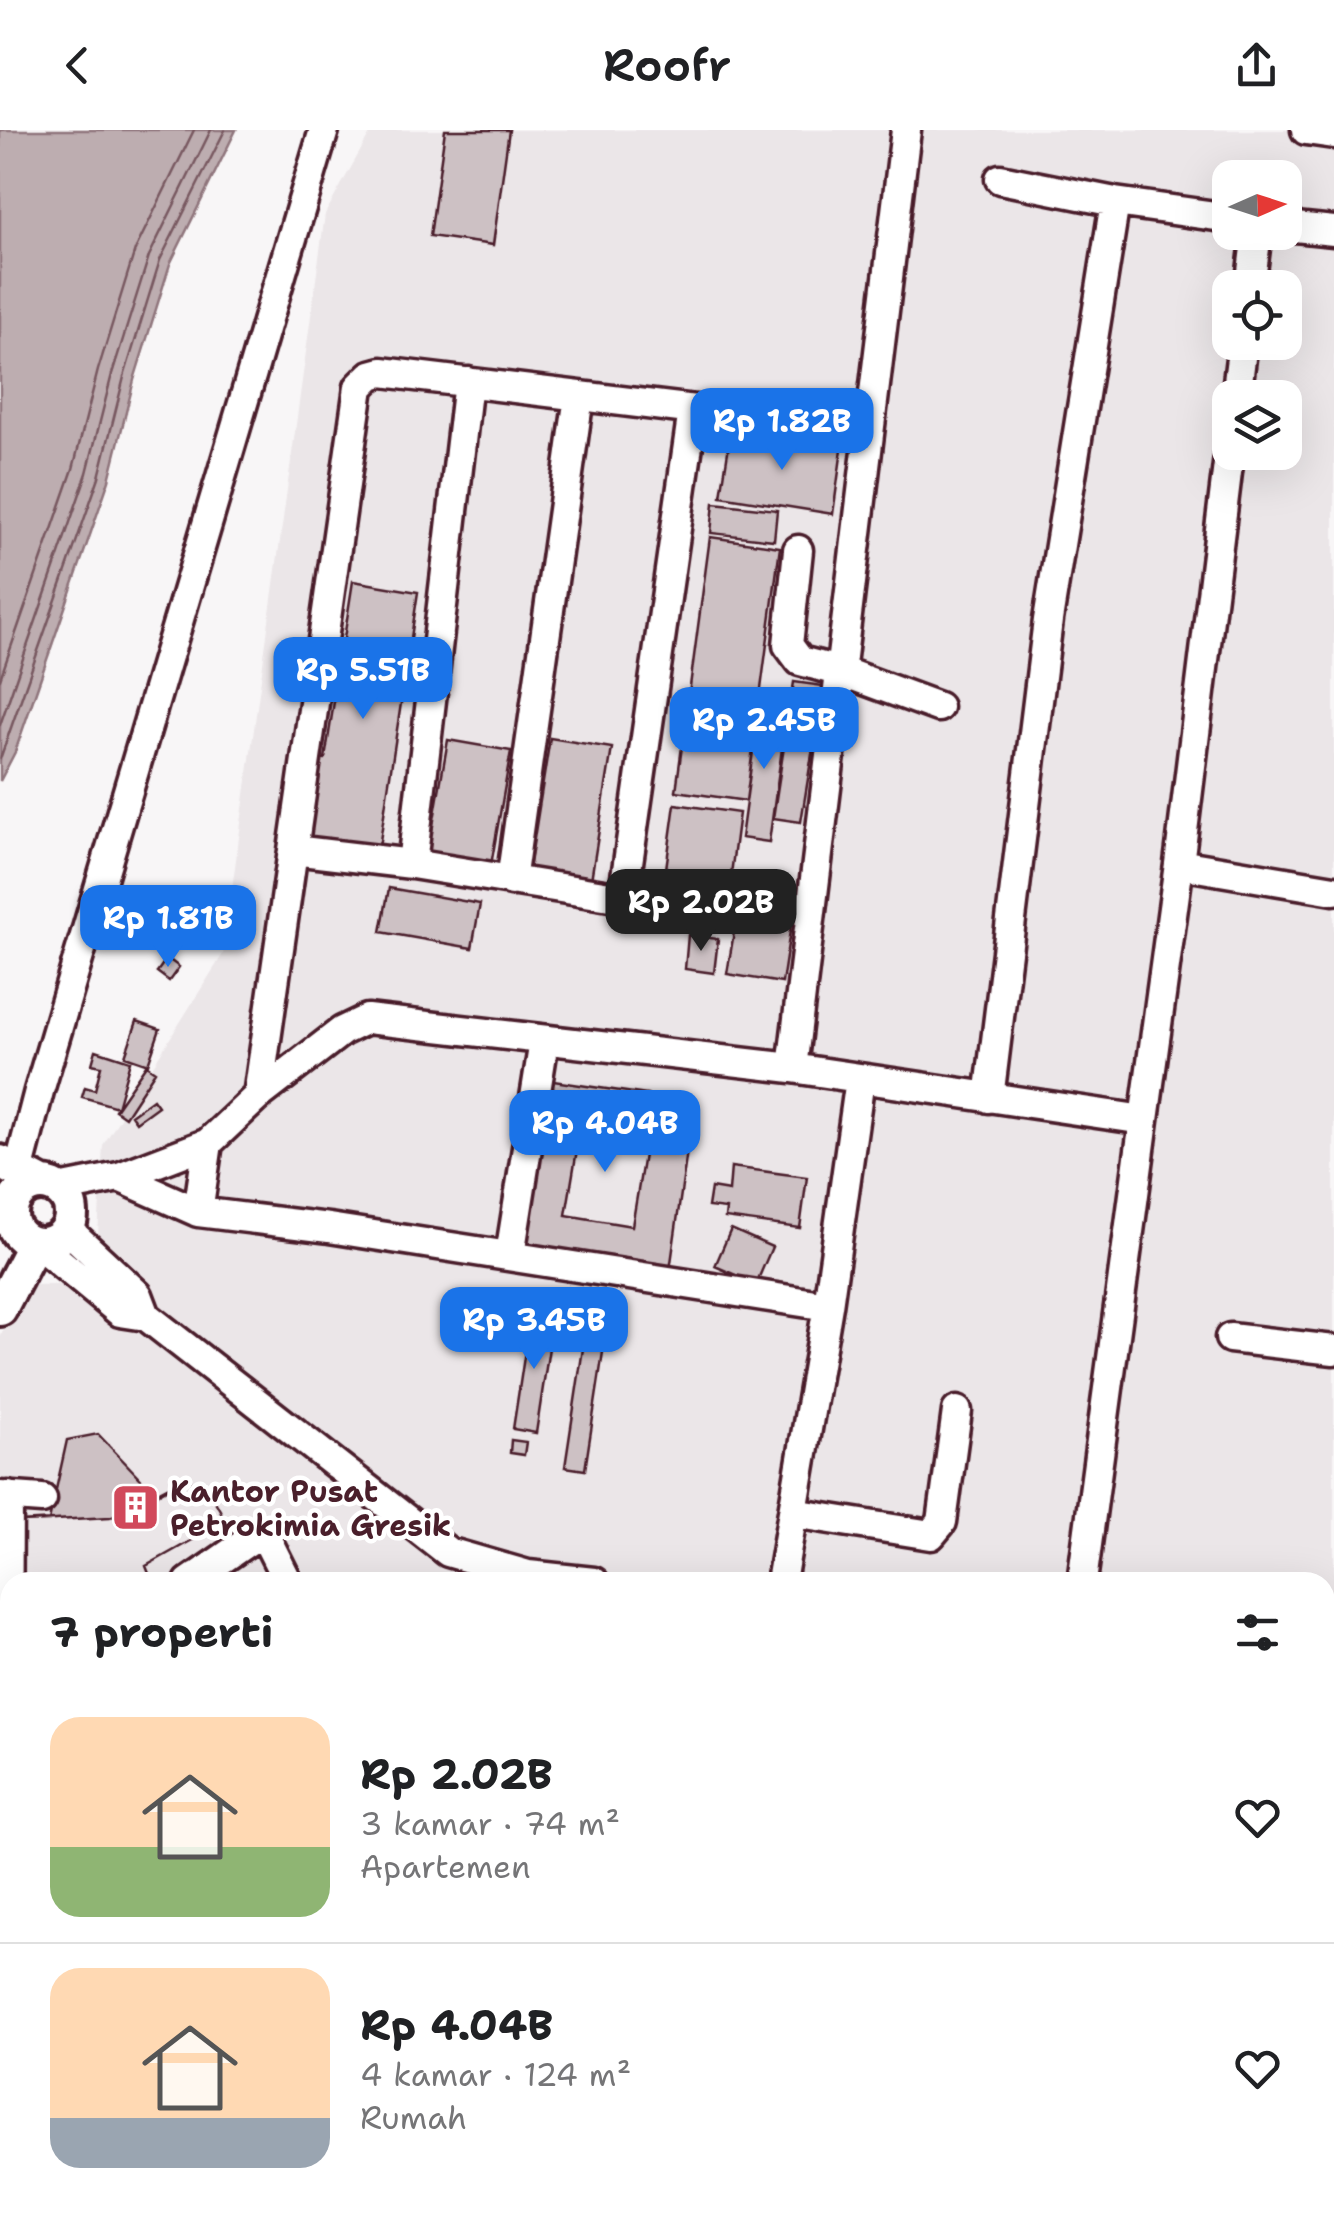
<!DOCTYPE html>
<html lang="id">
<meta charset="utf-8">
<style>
body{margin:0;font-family:"Shantell Sans",sans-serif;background:#f6f6f6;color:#202124;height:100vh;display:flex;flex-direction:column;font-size:38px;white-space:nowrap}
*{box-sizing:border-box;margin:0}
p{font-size:32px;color:#757577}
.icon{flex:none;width:55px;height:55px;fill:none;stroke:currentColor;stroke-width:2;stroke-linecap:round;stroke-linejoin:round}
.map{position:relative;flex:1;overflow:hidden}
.panel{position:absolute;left:0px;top:1442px;width:1335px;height:642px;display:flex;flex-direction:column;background:#fff;border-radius:30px 30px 0 0;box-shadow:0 10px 40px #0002}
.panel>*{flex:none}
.needle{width:65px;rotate:87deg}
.controls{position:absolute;left:1212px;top:30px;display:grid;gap:20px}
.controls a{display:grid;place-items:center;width:90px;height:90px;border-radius:20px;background:#fff;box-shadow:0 10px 40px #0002;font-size:50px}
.price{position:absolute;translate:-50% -85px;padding:0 22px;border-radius:20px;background:#1a73e8;color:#fff;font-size:32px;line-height:65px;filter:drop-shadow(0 2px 5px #0008)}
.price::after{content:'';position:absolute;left:50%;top:60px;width:30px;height:22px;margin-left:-15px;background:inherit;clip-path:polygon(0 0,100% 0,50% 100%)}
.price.on{background:#222;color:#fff}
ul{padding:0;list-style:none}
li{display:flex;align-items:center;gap:30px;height:250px;padding:0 50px}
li+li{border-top:2px solid #e0e0e0}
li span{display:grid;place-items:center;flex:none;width:280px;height:200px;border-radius:30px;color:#555}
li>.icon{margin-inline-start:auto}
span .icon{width:120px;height:120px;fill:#fffc;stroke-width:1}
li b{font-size:42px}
h2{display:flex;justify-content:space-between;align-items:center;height:120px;padding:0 50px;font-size:42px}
header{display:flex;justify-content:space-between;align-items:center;height:130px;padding:0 50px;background:#fff;font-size:45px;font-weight:600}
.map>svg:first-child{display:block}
</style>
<header><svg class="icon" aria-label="back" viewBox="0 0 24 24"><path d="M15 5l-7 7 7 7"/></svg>Roofr<svg class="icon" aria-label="share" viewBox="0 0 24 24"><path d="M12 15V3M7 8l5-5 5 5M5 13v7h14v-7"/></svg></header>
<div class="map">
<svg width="1334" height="2083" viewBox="0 0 1334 2083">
<rect width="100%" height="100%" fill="#f8f6f7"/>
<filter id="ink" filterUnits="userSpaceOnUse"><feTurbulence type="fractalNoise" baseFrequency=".01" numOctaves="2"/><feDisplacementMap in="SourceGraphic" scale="20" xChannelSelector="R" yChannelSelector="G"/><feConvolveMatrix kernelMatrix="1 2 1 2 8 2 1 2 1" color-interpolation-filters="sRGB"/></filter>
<g filter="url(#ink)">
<path fill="#ebe6e8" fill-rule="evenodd" d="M372,0H1334V1893L1325,1892V1452H10V1670L0,1669V1206L33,1155L70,1154L98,1106L103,1015L223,824L325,84ZM1230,48H1285V102H1230ZM1230,158H1285V212H1230ZM1230,268H1285V322H1230Z"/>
<path fill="#ded6d9" stroke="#947a82" stroke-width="2.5" d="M0,1670H10V2075H1325V1892L1334,1893V2083H0Z"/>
<path fill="#bdadb0" stroke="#8f747b" stroke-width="2.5" d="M0,0H236L170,134L134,250L109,350L15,622L0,651Z"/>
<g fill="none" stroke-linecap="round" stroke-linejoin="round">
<path stroke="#785860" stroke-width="2.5" d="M0,549L73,339L98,240L135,120L194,0
M0,595L87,343L112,244L149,126L211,0
M0,629L99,347L124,247L160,130L225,0"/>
</g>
<path fill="#cdc1c4" stroke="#4a1f2b" stroke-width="2.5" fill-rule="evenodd" d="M445,0H509L493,115L430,106Z
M731,302L842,319L833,384L721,366Z
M714,373L777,380L774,410L711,403Z
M710,407L780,417L746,671L676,661Z
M353,451L418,462L378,724L302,712L315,628L325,629Z
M794,552L823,556L801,692L773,688Z
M760,571L788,575L769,712L741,708Z
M550,608L612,618L591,750L529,740Z
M448,610L511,621L491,735L428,724Z
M675,674L739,683L724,798L659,789Z
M389,758L480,774L472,818L381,802Z
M739,772L793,781L782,853L727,844Z
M688,805L718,809L714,843L685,839Z
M167,828L179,837L169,851L157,842Z
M137,891L160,899L148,934L125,926Z
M96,920L130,931L117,977L82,967L85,957L95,960L101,936L92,934Z
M146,935L155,941L125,987L115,980Z
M540,949L694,972L670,1140L516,1118ZM581,996L647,1007L632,1096L566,1085Z
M153,969L158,976L136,992L131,985Z
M731,1037L807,1047L800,1098L725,1088L726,1079L708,1077L711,1058L729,1061Z
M731,1099L772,1117L756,1154L715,1136Z
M531,1181L554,1185L536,1303L513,1299Z
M587,1192L607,1196L585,1340L565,1337Z
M98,1304L156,1365L188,1346L198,1363L207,1357L226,1391L146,1436L150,1446L140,1452H97V1447L19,1448V1392L49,1391L67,1310Z
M511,1310L526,1312L524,1325L510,1323Z
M188,1346L198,1363L207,1357L226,1391L146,1436L150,1446L140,1452H97V1447L19,1448V1392L110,1387Z"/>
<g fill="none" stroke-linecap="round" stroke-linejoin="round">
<defs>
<path id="minor" d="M1306,0L1334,4
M1000,49L1115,72L1230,88
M1285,96L1334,101
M1250,158L1257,102
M1236,268L1243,212
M798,420L788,515L800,531L843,542L938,577
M293,720L412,734L610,766L624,761L693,280
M412,734L468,252
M1179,734L1230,318
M511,751L579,266
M792,938L906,0
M258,966L359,257L371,245L382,242L868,301
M989,968L1048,490L1115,72
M18,1042L39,961L324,0
M119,1047L198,1082L329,1098L828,1176L860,949
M59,1059L119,1047L208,1013L258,966L342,901L367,889L792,938L1144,990L1179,734L1334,760
M198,1082L208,1013
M67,1099L138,1165L146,1186
M38,1114L120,1182L146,1186L448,1422L528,1445L594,1452
M510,1125L544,911
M1230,1208L1334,1220
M0,1366L42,1369
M8,1366L7,1550L10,1555
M793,1383L931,1405L942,1392L957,1281
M189,1452L254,1407L267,1410L285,1446
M781,1452L828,1176
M1082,1452L1144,990
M1325,1555L1334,1557"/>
<path id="major" d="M0,1032L42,1054
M11 1084a30 30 0 1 1 60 0a30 30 0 1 1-60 0Z
M0,1179L34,1114"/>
</defs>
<use href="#minor" stroke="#4a1f2b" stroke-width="35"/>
<use href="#major" stroke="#4a1f2b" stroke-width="40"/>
<use href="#minor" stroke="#fff" stroke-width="28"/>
<use href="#major" stroke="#fff" stroke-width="32"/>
</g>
</g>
<defs>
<symbol id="building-square" viewBox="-11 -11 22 22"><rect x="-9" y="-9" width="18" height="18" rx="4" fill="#d1495b" stroke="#fff"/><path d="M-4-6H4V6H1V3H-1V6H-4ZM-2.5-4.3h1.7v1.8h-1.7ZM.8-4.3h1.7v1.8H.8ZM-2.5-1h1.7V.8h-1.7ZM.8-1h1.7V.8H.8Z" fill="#fff"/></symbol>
</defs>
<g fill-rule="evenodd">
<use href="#building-square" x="108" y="1350" width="55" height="55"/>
</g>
<g text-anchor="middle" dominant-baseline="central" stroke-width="9" stroke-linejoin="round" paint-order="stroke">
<g font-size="30" font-weight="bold" fill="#4a1f2b" stroke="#fff" text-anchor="start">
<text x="170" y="1361">Kantor Pusat<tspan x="170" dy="34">Petrokimia Gresik</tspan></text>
</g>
</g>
</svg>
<div class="controls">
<a><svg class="needle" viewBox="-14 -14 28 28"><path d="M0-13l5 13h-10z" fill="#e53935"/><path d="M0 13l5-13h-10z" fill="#757577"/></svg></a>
<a><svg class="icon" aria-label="locate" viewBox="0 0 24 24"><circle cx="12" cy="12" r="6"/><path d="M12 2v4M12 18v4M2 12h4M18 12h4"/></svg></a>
<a><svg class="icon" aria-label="layers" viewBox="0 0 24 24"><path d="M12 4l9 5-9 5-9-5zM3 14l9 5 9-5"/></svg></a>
</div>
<b class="price" style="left:782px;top:343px">Rp 1.82B</b>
<b class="price" style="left:363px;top:592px">Rp 5.51B</b>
<b class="price" style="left:764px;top:642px">Rp 2.45B</b>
<b class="price on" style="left:701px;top:824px">Rp 2.02B</b>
<b class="price" style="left:168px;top:840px">Rp 1.81B</b>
<b class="price" style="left:605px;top:1045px">Rp 4.04B</b>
<b class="price" style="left:534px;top:1242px">Rp 3.45B</b>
<section class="panel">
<h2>7 properti<svg class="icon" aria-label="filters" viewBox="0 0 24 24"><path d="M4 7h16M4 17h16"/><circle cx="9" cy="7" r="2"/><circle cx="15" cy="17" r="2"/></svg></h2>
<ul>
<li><span style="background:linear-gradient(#ffd9b3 65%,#8fb573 0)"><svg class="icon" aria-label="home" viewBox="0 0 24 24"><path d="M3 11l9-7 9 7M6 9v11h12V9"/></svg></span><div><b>Rp 2.02B</b><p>3 kamar · 74 m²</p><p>Apartemen</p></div><svg class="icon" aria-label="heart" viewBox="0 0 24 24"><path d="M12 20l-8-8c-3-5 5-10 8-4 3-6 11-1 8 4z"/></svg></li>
<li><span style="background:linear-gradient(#ffd9b3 75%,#9aa5b1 0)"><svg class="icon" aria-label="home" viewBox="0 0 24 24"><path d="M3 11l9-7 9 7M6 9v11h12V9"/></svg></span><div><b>Rp 4.04B</b><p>4 kamar · 124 m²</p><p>Rumah</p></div><svg class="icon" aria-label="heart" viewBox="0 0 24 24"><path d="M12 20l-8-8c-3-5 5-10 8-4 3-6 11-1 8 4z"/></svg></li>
</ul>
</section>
</div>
